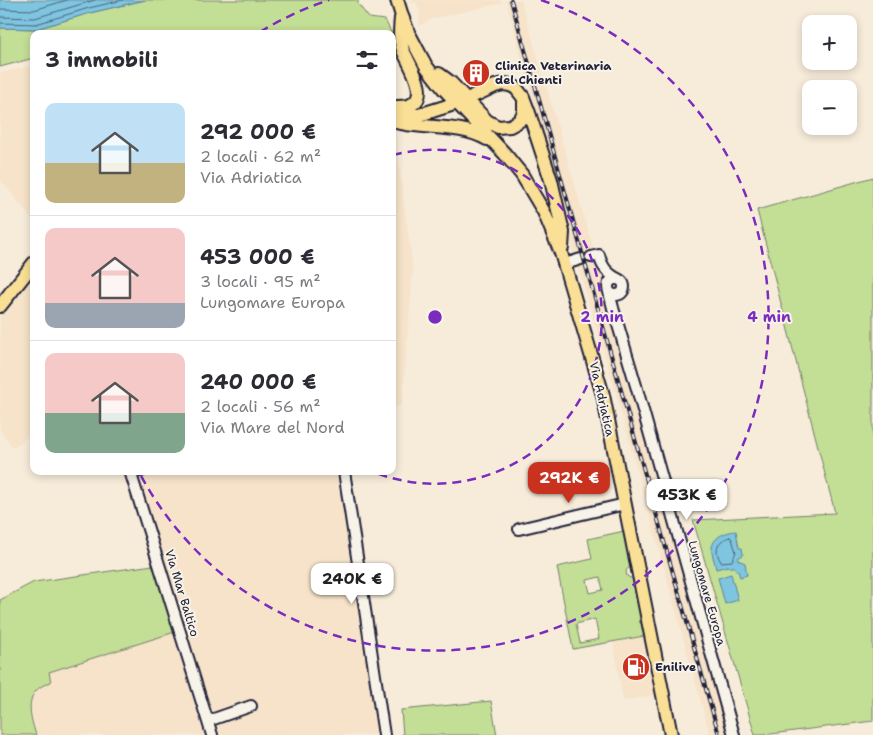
<!DOCTYPE html>
<html lang="it">
<meta charset="utf-8">
<style>
body{margin:0;font-family:"Shantell Sans",sans-serif;background:#f7f7f7;color:#2b2b33;height:100vh;display:flex;flex-direction:column;font-size:19px;white-space:nowrap}
*{box-sizing:border-box;margin:0}
p{font-size:16px;color:#7c7c81}
.icon{flex:none;width:28px;height:28px;fill:none;stroke:currentColor;stroke-width:2;stroke-linecap:round;stroke-linejoin:round}
.map{position:relative;flex:1;overflow:hidden}
.panel{position:absolute;left:30px;top:30px;width:366px;height:445px;display:flex;flex-direction:column;background:#fff;border-radius:10px;box-shadow:0 2px 8px #0003}
.panel>*{flex:none}
.tools{position:absolute;left:802px;top:15px;display:grid;gap:10px}
.tools a{display:grid;place-items:center;width:55px;height:55px;border-radius:10px;background:#fff;box-shadow:0 2px 8px #0003;font-size:25px}
.price{position:absolute;translate:-50% -42px;padding:0 11px;border-radius:10px;background:#fff;color:#222;font-size:16px;line-height:32px;filter:drop-shadow(0 1px 2px #0008)}
.price::after{content:'';position:absolute;left:50%;top:30px;width:15px;height:11px;margin-left:-8px;background:inherit;clip-path:polygon(0 0,100% 0,50% 100%)}
.price.selected{background:#c8321e;color:#fff}
ul{padding:0;list-style:none}
li{display:flex;align-items:center;gap:15px;height:125px;padding:0 15px}
li+li{border-top:1px solid #e1e1e2}
li span{display:grid;place-items:center;flex:none;width:140px;height:100px;border-radius:10px;color:#555}
li>.icon{margin-inline-start:auto}
span .icon{width:60px;height:60px;fill:#fffc;stroke-width:1}
li b{font-size:21px}
h2{display:flex;justify-content:space-between;align-items:center;height:60px;padding:0 15px;font-size:21px}
.map>svg:first-child{display:block}
</style>
<div class="map">
<svg width="873" height="735" viewBox="0 0 873 735">
<rect width="100%" height="100%" fill="#f7ecda"/>
<filter id="ink" filterUnits="userSpaceOnUse"><feTurbulence type="fractalNoise" baseFrequency=".02" numOctaves="2"/><feDisplacementMap in="SourceGraphic" scale="10" xChannelSelector="R" yChannelSelector="G"/><feConvolveMatrix kernelMatrix="1 2 1 2 8 2 1 2 1" color-interpolation-filters="sRGB"/></filter>
<g filter="url(#ink)">
<path fill="#f6e3ca" d="M410,0H500L502,3L432,19L419,26L420,13L416,2L411,3Z
M506,0H521L596,258L670,533L727,735H710L615,390L577,264V257L574,256L573,253L571,237Z
M34,65V222L0,179V73Z
M392,126H394L413,270L402,405L393,407Z
M34,269V432L13,448L0,430V312Z
M163,471H339L380,735H218L138,483V480L140,478Z
M175,632L207,735H36L30,715V703L36,692L43,685L49,672Z
M644,636L656,695L623,701L613,642Z"/>
<path fill="#c3de95" stroke="#728068" fill-rule="evenodd" d="M145,0H358V4L369,18L385,20L392,34H34V58L0,67V28L36,29L90,13Z
M873,177V721L763,735H755L693,520L835,513L757,210Z
M624,531L631,565L626,571L627,576L634,580L641,617L639,620L640,623L642,625L644,636L573,649L557,567L592,559L588,539ZM600,577L603,590L590,593L587,580ZM595,619L599,639L580,643L576,624Z
M153,565L175,632L49,672L51,682C23,691 29,713 36,735H0V600L34,582Z
M491,701L497,735H403L401,710Z"/>
<path fill="#7fc5df" stroke="#5a849d" d="M0,0H145L90,13L36,29L0,28Z
M736,531L739,548H742L743,555L738,558V560L745,563L747,575L740,577L738,571L736,570L733,566L731,568L728,566L716,569C715,563 713,558 712,553C710,538 724,532 736,531Z
M731,574L738,600L725,604L718,578Z"/>
<g fill="none" stroke-linecap="round" stroke-linejoin="round">
<path stroke="#47637d" stroke-width="1" d="M0,9L34,10L67,0
M0,17L35,18L95,0
M0,23L36,24L89,8L123,0
M730,537L732,539L736,552L732,561L721,562C714,550 716,541 730,537Z"/>
<defs>
<path id="minor" d="M591,257L599,255C602,267 607,273 618,279
M565,264L581,259
M608 287a8 8 0 1 1 16 0a8 8 0 1 1-16 0Z
M609,292L613,308L637,389L734,735
M130,471L212,735
M344,471L384,735
M131,473L141,471
M519,529L625,504
M208,721L251,706"/>
<path id="major" d="M397,0L402,16L408,32L426,66L444,89L505,154L522,175L544,212L561,253L603,395L671,735
M439,74L450,82L487,121L498,127L510,126L519,121L524,113V102
M473,96L495,86L504,84L510,85L516,88L523,97L529,113L551,180L563,232L562,248
M392,107C398,107 404,107 408,106C433,98 408,63 403,50C399,39 400,29 401,18
M392,115H419L451,105
M392,121C423,130 459,123 487,139
M0,306L34,263"/>
</defs>
<use href="#minor" stroke="#22223b" stroke-width="14"/>
<use href="#major" stroke="#22223b" stroke-width="16"/>
<use href="#minor" stroke="#f7f3e8" stroke-width="10"/>
<use href="#major" stroke="#fadf96" stroke-width="12"/>
<defs>
<path id="rail" d="M511,0L583,256L719,735"/>
</defs>
<use href="#rail" stroke="#22223b" stroke-width="4"/>
<use href="#rail" stroke="#f7f3e8" stroke-width="2" stroke-dasharray="5.5" stroke-linecap="butt"/>
</g>
</g>
<g fill="none" stroke="#7b2cbf" stroke-width="2.5" stroke-dasharray="9 6">
<path d="M393 155A167 167 0 1 1 371 471"/>
<path d="M260 32A334 334 0 0 1 329 0M541 0A334 334 0 1 1 140 474"/>
</g>
<defs>
<symbol id="building-disc" viewBox="-11 -11 22 22"><circle r="9.5" fill="#c8321e" stroke="#f7f3e8"/><path d="M-4-6H4V6H1V3H-1V6H-4ZM-2.5-4.3h1.7v1.8h-1.7ZM.8-4.3h1.7v1.8H.8ZM-2.5-1h1.7V.8h-1.7ZM.8-1h1.7V.8H.8Z" fill="#fff"/></symbol>
<symbol id="fuel-disc" viewBox="-11 -11 22 22"><circle r="9.5" fill="#c8321e" stroke="#f7f3e8"/><path d="M-5.5-6h7V0h2V4h1.3V-2.5L3-4.5l.8-.8L6-3V5H2.5V1h-1V6h-7ZM-4.2-4.7v3.2H.2V-4.7Z" fill="#fff"/></symbol>
</defs>
<g fill-rule="evenodd">
<use href="#building-disc" x="460" y="57" width="32" height="32"/>
<use href="#fuel-disc" x="620" y="651" width="32" height="32"/>
</g>
<g text-anchor="middle" dominant-baseline="central" stroke-width="4" stroke-linejoin="round" paint-order="stroke">
<g font-size="12" font-weight="bold" fill="#22223b" stroke="#f7f3e8" text-anchor="start">
<text x="495" y="66">Clinica Veterinaria<tspan x="495" dy="14">del Chienti</tspan></text>
<text x="655" y="667">Enilive</text>
</g>
<g font-size="12" fill="#22223b" stroke="#f7f3e8">
<text transform="translate(602 399) rotate(77)">Via Adriatica</text>
<text transform="translate(182 593) rotate(73)">Via Mar Baltico</text>
<text transform="translate(707 593) rotate(74)">Lungomare Europa</text>
</g>
</g>
<circle cx="435" cy="317" r="8" fill="#7b2cbf" stroke="#f7f3e8" stroke-width="2.5"/>
<g font-size="15" text-anchor="middle" font-weight="bold" fill="#7b2cbf" stroke="#f7f3e8" stroke-width="4" stroke-linejoin="round" paint-order="stroke">
<text x="602" y="322">2 min</text>
<text x="769" y="322">4 min</text>
</g>
</svg>
<div class="tools">
<a>+</a>
<a>−</a>
</div>
<b class="price selected" style="left:569px;top:504px">292K €</b>
<b class="price" style="left:687px;top:521px">453K €</b>
<b class="price" style="left:352px;top:605px">240K €</b>
<section class="panel">
<h2>3 immobili<svg class="icon" aria-label="filters" viewBox="0 0 24 24"><path d="M4 7h16M4 17h16"/><circle cx="9" cy="7" r="2"/><circle cx="15" cy="17" r="2"/></svg></h2>
<ul>
<li><span style="background:linear-gradient(#bfe0f5 60%,#c2b280 0)"><svg class="icon" aria-label="home" viewBox="0 0 24 24"><path d="M3 11l9-7 9 7M6 9v11h12V9"/></svg></span><div><b>292 000 €</b><p>2 locali · 62 m²</p><p>Via Adriatica</p></div></li>
<li><span style="background:linear-gradient(#f6c9c9 75%,#9aa5b1 0)"><svg class="icon" aria-label="home" viewBox="0 0 24 24"><path d="M3 11l9-7 9 7M6 9v11h12V9"/></svg></span><div><b>453 000 €</b><p>3 locali · 95 m²</p><p>Lungomare Europa</p></div></li>
<li><span style="background:linear-gradient(#f6c9c9 60%,#7fa58c 0)"><svg class="icon" aria-label="home" viewBox="0 0 24 24"><path d="M3 11l9-7 9 7M6 9v11h12V9"/></svg></span><div><b>240 000 €</b><p>2 locali · 56 m²</p><p>Via Mare del Nord</p></div></li>
</ul>
</section>
</div>
